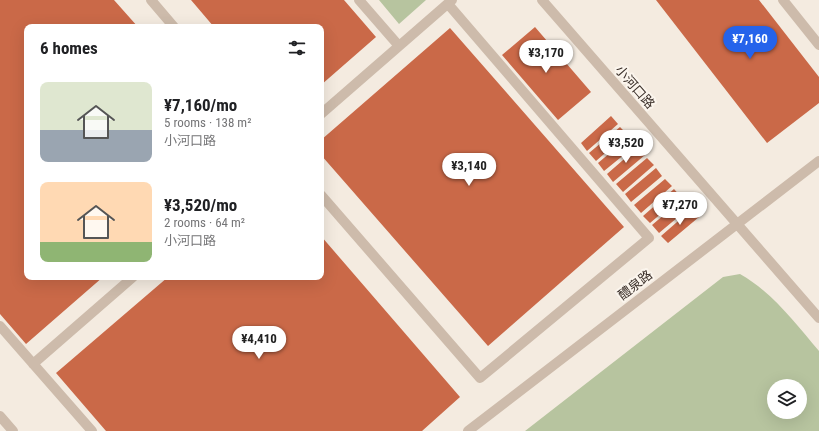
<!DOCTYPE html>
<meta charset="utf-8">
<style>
body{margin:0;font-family:"Roboto Condensed","Noto Sans SC",sans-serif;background:#f6f6f6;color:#202124;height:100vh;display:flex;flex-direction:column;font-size:15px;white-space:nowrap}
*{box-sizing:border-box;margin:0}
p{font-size:13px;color:#757577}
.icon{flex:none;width:22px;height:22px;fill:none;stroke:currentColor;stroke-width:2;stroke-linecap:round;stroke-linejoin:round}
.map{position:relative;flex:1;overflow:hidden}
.drawer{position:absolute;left:24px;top:24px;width:300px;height:256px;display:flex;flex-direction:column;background:#fff;border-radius:8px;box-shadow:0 4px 16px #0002}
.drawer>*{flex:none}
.buttons{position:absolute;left:767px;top:379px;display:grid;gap:8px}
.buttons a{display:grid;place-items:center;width:40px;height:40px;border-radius:50%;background:#fff;box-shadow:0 4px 16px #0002;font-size:20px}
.price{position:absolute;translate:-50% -34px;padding:0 9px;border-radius:14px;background:#fff;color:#222;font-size:13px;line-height:26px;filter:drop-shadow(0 1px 2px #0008)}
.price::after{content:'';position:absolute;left:50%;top:24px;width:12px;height:9px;margin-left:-6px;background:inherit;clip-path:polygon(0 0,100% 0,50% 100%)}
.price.active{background:#2563eb;color:#fff}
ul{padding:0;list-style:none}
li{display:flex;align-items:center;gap:12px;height:100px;padding:0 16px}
li span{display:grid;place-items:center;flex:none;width:112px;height:80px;border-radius:8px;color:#555}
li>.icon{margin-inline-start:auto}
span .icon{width:48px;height:48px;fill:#fffc;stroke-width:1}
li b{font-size:17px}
h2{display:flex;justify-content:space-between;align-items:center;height:48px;padding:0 16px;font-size:17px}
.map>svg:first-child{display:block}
</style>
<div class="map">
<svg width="819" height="431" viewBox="0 0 819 431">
<rect width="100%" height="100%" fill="#f4ebe0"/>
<path fill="#b7c49f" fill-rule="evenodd" d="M379,0H426L399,24Z
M740,274C772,292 795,323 819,351V431H525L723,277ZM774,386H800V412H774Z"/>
<path fill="#ca6948" d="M0,0H114L138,27H27V277H103L26,344L0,314Z
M191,0H344L376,37L321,85V27H214Z
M656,0H759L819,77V103L767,143Z
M535,27L591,92L558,120L502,55Z
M450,28L624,227L488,346L321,155V140Z
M611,116L618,124L587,151L581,143Z
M620,127L627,134L596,161L589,153Z
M629,137L636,145L604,171L598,163Z
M638,147L645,155L613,182L607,174Z
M647,158L654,165L623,192L616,184Z
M656,168L662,176L631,202L625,194Z
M665,179L672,186L641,213L634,205Z
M674,189L681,197L650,223L643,216Z
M683,199L690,207L659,233L652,225Z
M692,209L699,217L668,243L661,236Z
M321,236L460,397L422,431H106L56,373L168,277H321Z"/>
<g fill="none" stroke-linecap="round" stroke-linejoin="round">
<path stroke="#cdbbab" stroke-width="10" d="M151,0L174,27
M359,0L399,46
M542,0L819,318
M783,0L819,45
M321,114L452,0
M321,195L480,378L649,238L448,4
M0,326L92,431
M33,364L133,277
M0,416L13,431
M468,431L819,161"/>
</g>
<g text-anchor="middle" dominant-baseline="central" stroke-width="4" stroke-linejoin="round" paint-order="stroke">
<g font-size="13" fill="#3b302a" stroke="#fbf5ed">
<text transform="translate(635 87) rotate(49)">小河口路</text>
<text transform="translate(635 285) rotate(-38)">醴泉路</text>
</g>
</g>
</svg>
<div class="buttons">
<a><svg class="icon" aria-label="layers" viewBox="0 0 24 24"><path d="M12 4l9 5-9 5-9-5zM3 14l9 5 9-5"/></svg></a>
</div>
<b class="price active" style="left:750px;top:60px">¥7,160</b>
<b class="price" style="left:546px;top:74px">¥3,170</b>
<b class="price" style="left:626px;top:164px">¥3,520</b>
<b class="price" style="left:469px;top:187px">¥3,140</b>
<b class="price" style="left:680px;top:226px">¥7,270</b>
<b class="price" style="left:259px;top:360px">¥4,410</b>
<section class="drawer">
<h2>6 homes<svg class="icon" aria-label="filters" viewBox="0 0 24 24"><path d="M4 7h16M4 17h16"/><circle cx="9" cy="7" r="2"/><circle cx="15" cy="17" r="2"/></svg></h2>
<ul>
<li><span style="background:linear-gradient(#dfe7d0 60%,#9aa5b1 0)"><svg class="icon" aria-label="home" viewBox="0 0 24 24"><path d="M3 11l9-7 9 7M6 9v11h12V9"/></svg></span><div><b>¥7,160/mo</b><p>5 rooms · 138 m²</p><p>小河口路</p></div></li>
<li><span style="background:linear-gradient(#ffd9b3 75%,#8fb573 0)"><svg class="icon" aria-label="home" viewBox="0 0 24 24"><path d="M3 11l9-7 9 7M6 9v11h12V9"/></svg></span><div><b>¥3,520/mo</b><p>2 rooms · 64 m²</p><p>小河口路</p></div></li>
</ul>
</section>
</div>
